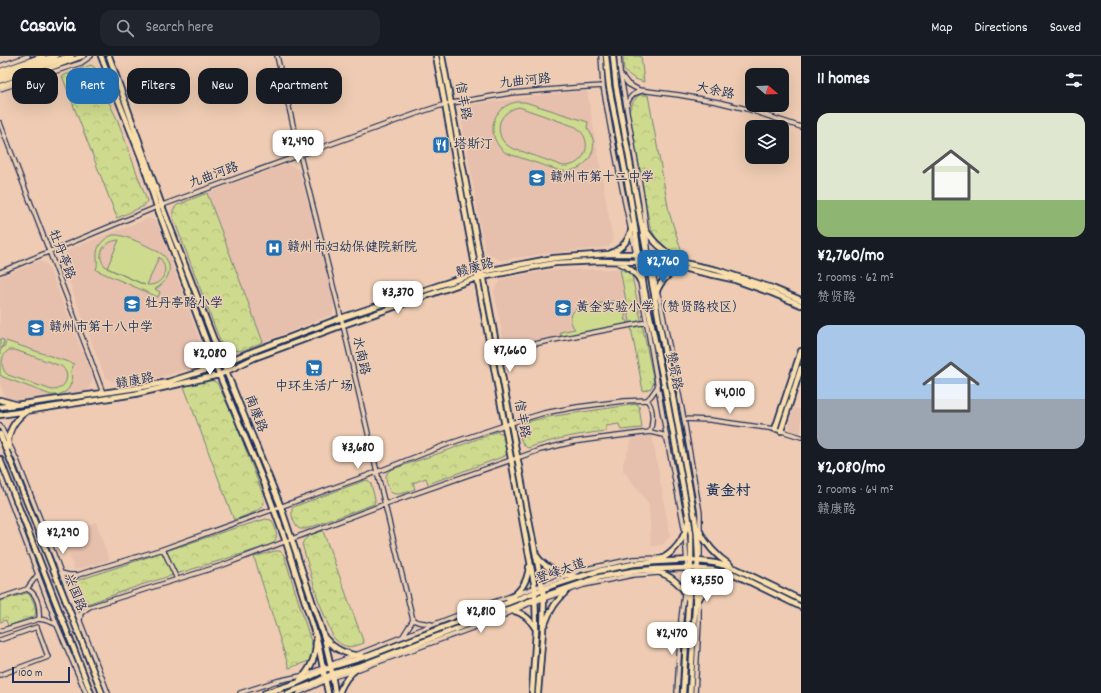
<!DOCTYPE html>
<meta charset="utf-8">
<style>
body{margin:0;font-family:Dekko,"LXGW WenKai TC",sans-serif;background:#20242c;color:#f1f3f6;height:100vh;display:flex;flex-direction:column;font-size:15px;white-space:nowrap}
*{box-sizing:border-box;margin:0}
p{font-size:13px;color:#9ea1a6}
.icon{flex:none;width:22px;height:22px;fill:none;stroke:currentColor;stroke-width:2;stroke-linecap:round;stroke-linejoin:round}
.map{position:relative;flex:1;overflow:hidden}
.details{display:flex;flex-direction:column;background:#171b24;width:300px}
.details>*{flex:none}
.banner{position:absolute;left:12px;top:12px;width:380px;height:36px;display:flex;gap:8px}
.needle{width:26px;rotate:109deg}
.buttons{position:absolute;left:745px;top:12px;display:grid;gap:8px}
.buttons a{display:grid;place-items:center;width:44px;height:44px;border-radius:8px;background:#171b24;box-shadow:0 4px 16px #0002;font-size:20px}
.scale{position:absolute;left:12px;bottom:10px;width:58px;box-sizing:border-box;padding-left:4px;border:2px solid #1b2f5e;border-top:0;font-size:11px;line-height:14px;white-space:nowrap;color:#1b2f5e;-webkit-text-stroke:3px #eccfb3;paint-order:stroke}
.price{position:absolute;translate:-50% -34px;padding:0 9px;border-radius:8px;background:#fff;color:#222;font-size:13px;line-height:26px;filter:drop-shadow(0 1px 2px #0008)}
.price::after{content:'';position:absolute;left:50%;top:24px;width:12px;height:9px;margin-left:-6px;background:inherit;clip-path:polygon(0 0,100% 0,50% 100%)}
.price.active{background:#1f6fb2;color:#fff}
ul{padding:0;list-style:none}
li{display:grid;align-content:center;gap:8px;height:212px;padding:0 16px}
li span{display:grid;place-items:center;height:124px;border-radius:12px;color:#555}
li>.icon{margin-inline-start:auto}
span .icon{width:72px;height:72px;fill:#fffc;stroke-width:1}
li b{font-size:17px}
h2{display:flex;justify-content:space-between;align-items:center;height:48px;padding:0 16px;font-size:17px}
.chip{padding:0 14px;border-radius:12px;background:#171b24;box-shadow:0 4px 16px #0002;font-size:14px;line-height:36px}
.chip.active{background:#1f6fb2;color:#fff}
header{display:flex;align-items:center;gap:24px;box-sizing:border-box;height:56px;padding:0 20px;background:#171b24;border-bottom:1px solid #363941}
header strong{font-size:19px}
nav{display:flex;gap:22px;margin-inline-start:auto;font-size:14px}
.search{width:280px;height:36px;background:#20242c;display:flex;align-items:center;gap:10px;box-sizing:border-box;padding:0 14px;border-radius:12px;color:#9ea1a6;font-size:15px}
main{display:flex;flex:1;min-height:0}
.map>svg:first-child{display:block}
</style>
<header>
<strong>Casavia</strong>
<div class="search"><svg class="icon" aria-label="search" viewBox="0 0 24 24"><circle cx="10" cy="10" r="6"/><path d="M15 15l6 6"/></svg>Search here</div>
<nav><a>Map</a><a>Directions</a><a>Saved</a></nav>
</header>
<main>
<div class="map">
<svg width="801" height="637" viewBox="0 0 801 637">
<defs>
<pattern id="grass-tufts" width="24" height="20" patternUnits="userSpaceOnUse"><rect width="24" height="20" fill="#ceda8d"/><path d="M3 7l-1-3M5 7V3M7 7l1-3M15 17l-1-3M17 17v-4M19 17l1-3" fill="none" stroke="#b0bb7c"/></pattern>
<pattern id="park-crowns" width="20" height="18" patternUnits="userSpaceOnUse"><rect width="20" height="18" fill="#ceda8d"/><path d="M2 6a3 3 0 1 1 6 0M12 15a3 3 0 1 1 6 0" fill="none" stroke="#b0bb7c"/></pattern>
</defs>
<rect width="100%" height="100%" fill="#eecbb2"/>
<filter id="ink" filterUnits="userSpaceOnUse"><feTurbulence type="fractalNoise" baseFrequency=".025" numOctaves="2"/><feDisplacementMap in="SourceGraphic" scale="8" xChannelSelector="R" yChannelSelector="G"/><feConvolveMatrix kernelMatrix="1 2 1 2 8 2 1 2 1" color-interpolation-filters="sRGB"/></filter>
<g filter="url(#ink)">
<path fill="#e6bfad" d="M587,35L613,185L608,191L550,197L500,204L485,196L461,60L469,49L550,38Z
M288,108L299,114L334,247L333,258L263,286L207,137Z
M149,162L157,166L202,292L193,311L161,321L119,328L105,321L61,204L66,195Z
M40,205L46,208L49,212L93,323L87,336L16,344L11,343L5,341L0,327V221Z
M620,213L631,269L505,292L494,234L502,223L551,214Z
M794,352L801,354V377L790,374L789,369Z
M652,379L670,480L662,489L651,490L649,448L623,414V408L633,381Z
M96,466L109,504L75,514L62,481Z"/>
<path fill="url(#grass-tufts)" stroke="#748476" d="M620,213L627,216L632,220L654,326L651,332L643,335Z"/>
<path fill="url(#park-crowns)" stroke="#748476" d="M623,0H641L644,26L635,23L624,15Z
M91,9L95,12L112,53L118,65L147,145L144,150L117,162L62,20Z
M639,39H648L669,156L683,200L671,196L656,182L650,171L629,55L633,46Z
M207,137L263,286C246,293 240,299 222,290L173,161V154L177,149Z
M208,322L217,327L233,360L262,436C263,440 265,445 263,449C259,456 241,461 234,464L183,328Z
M637,348L639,350L642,372L621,374L619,368L606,370V375C580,378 553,383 528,392C520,389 517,374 522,367L548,361Z
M496,376C507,375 511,394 505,400L428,428L426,422L413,427L415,433C406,436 398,441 390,436C388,429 382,419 390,414L443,396Z
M366,424L369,425L371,428L375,443V445L374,448L306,473H300L297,471C293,465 290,457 293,451Z
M266,463L271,464C276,471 280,483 271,489L144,528L90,547H85L81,545C78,539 71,529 79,524L229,474Z
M323,475L364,587C350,592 344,593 333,581L318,543L302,488C306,479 314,478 323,475Z
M275,495H280L284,499L313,592L312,598L309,605L289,612L254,501Z
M27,537C33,541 37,553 35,560L8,570L6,564L0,566V545Z"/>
<path fill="#ceda8d" stroke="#748476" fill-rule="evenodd" d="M517,46H525L588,66L587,72C604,92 585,118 561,115L506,97C484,81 491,50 517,46ZM519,51L576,71C595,84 586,111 563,110C550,105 537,101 524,96C518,94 511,93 507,89C500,84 498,74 500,66C503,58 510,53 519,51Z
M113,179C116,179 119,179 122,180C129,181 160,195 164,200C175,212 167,227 155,233L160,236L158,241L96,214C98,209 97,206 97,201C96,190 103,183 113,179ZM119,184L107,212L145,229L107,212C94,201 103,185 119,184ZM159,201C171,213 163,230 147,229Z
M612,245C623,245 628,254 624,264H627L628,268L561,281L560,276L575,273C568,265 570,255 580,251Z
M0,283L4,284L2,292L4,291L6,285L74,308L71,315L72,325L69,332L65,336L58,339H51L3,321L0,319V295L2,293L0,292ZM9,294H15L61,310C72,318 66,334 52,334L8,319C0,313 0,299 9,294Z"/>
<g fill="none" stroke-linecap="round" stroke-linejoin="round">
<defs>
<path id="minor" d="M277,0L300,99L343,269L377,416L413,564L403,580
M601,0L603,30L611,75L625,147L636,198L644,252L667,383L685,476L687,512L681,563L677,637
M619,0L620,16L643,146L649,200L657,235L661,249L684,363L700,457V499
M0,10L28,0
M622,20L628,28L639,34L679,39L718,46L747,53L801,71
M0,33L81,7L91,0
M627,49C629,41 633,37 642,35
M0,67L89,299L103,337
M0,216L157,151L300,99L424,55L446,48L511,37L571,32L603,30
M498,295L647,266
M647,344C654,352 653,366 650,376
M684,363L710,364L775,373L801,381
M0,369L17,404L108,637
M0,418L57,569L86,637
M163,493L177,523
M61,517L69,519H78L93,514L163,493L377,416L448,388L511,367L544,357L577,351L624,345L647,344L651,340L658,330
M78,519L70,525C70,533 73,547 81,550C83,551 86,551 88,551
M27,533L38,518
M0,542L27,533
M39,563C46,564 51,565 57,569
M80,564L81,557L89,551L223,509L385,448L540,394L573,386L594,383L650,376L663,379L667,383
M413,564L418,566L431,568
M0,575L39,563C40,552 38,538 27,533
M0,584L37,571L48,601L0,619
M330,609L471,554L551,526L581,514L633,503L662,502
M240,637L277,625L305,619L325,611
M299,637L333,621L353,615L492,565L528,548L584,529L633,519L659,517
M695,637L699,567V516"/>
<path id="major" d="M101,0L142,104L157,151L216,311L265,429L286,486L318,587L328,637
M109,0L162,150L226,315L281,451L324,581L331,611L335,637
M436,0L535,532L536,574L532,637
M442,0L511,367L526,449L544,540L543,575L538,637
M606,0L609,30L631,146L644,232L664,328L688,458L691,479V502L683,637
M613,0L616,30L695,462L697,479L698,502L690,637
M0,15L43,0
M0,30L83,0
M643,169C651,185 663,195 678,204
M611,197C623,192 630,183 632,170
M617,206C628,210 637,217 642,228
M655,242C658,227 668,217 682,212
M0,344L15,348
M0,351L103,337L136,332L168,326L216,311L223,307L251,296L341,262L476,217L554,202L609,198H636L655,201L717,214L772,232L801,244
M0,359L135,338L219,319L254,302L343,269L477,222L555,207L601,205L640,206L682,212L732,223L772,237L801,249
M775,373L801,295
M781,375L801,312
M0,378L102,637
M8,392C7,377 14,364 26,356
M0,403L91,637
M698,472C705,487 716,500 730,509
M536,499C545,513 561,519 578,521
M657,505C674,498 685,483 688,465
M655,515C670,519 682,528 688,543
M509,544C521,534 527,527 529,511
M697,547C704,531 716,521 733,519
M508,554C520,555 529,561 535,572
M545,568C550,553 558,542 570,532
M325,582C334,593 347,599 362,600
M300,624C310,614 316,600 316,586
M265,637L297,627L331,611L368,600L554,529L598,515L634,508L655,506L691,504L715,507L737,513L801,544
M288,637L312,628L332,618L362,609L524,547L600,521L633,515L656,513L687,512L713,514L736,519L801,551
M339,637C343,626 349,618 358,612"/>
<path id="highway" d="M0,19L55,0
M0,24L71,0"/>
</defs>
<use href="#minor" stroke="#1b2f5e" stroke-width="6"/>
<use href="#major" stroke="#1b2f5e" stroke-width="8"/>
<use href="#highway" stroke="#1b2f5e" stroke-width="8"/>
<use href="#minor" stroke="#eccfb3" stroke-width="3.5"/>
<use href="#major" stroke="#f9deab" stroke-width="4.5"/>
<use href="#highway" stroke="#f9deab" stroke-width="5.5"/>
</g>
</g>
<defs>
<symbol id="restaurant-square" viewBox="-11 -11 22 22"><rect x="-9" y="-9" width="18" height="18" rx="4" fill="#1f6fb2" stroke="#eccfb3"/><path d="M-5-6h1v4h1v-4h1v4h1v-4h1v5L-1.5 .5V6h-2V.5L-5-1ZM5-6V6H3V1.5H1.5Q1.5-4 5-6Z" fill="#fff"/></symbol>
<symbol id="school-square" viewBox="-11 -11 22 22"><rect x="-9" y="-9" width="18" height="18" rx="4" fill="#1f6fb2" stroke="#eccfb3"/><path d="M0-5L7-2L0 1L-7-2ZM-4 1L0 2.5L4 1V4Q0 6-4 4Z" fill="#fff"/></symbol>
<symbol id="hospital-square" viewBox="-11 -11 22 22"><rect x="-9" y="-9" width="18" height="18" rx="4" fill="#1f6fb2" stroke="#eccfb3"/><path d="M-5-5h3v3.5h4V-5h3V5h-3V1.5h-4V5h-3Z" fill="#fff"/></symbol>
<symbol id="supermarket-square" viewBox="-11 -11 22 22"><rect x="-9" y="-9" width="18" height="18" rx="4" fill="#1f6fb2" stroke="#eccfb3"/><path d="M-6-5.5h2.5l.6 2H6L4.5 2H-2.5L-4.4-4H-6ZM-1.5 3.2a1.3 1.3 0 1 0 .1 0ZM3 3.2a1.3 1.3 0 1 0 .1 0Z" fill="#fff"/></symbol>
</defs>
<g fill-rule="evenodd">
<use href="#restaurant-square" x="431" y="79" width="20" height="20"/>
<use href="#school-square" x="527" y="112" width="20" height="20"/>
<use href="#hospital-square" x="264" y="182" width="20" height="20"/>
<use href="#school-square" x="122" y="238" width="20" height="20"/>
<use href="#school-square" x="553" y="242" width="20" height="20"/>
<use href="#school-square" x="26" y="262" width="20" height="20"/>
<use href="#supermarket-square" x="304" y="302" width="20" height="20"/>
</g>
<g text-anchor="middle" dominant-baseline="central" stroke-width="3" stroke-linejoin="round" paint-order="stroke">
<g font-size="13" fill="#1b2f5e" stroke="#eccfb3">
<text transform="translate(525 26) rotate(-6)">九曲河路</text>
<text transform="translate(715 36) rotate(12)">大余路</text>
<text transform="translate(462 45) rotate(80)">信丰路</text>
<text transform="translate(214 120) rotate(-20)">九曲河路</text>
<text transform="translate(61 199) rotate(69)">牡丹亭路</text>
<text transform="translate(475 213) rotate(-16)">赣康路</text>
<text transform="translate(360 300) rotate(77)">水南路</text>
<text transform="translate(673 315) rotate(79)">赞贤路</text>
<text transform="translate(135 326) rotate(-11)">赣康路</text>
<text transform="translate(255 358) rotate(68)">南康路</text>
<text transform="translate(521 363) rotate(80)">信丰路</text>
<text transform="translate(561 516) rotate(-19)">登峰大道</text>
<text transform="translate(74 537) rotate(68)">兴国路</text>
</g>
<g font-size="13" fill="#1b2f5e" stroke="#eccfb3" text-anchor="start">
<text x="454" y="89">塔斯汀</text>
<text x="550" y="122">赣州市第十二中学</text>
<text x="287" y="192">赣州市妇幼保健院新院</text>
<text x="145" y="248">牡丹亭路小学</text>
<text x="576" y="252">黄金实验小学（赞贤路校区）</text>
<text x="49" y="272">赣州市第十八中学</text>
<text x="314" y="331" text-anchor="middle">中环生活广场</text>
</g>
<g font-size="15" font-weight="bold" fill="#1b2f5e" stroke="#eccfb3">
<text x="728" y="436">黄金村</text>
</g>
</g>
</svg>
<div class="buttons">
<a><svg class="needle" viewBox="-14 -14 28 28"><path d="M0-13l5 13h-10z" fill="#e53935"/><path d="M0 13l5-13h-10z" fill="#9ea1a6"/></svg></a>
<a><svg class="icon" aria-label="layers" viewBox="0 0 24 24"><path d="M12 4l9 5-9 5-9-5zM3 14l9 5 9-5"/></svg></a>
</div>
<div class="scale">100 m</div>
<b class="price" style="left:298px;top:108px">¥2,490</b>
<b class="price active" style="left:663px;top:228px">¥2,760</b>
<b class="price" style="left:398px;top:259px">¥3,370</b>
<b class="price" style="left:510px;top:317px">¥7,660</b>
<b class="price" style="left:210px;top:320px">¥2,080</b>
<b class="price" style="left:730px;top:359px">¥4,010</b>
<b class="price" style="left:358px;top:414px">¥3,680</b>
<b class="price" style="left:63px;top:499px">¥2,290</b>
<b class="price" style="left:707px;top:547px">¥3,550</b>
<b class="price" style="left:481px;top:578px">¥2,810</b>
<b class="price" style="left:672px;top:600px">¥2,470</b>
<div class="banner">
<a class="chip">Buy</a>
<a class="chip active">Rent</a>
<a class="chip">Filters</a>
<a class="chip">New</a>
<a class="chip">Apartment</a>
</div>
</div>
<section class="details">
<h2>11 homes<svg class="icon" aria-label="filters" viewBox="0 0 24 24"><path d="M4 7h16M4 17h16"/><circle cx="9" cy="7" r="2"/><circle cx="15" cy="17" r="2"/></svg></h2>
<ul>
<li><span style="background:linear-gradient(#dfe7d0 70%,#8fb573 0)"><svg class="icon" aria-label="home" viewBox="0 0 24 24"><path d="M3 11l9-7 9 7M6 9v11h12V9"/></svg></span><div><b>¥2,760/mo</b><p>2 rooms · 62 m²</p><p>赞贤路</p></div></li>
<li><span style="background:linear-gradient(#a9c7e8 60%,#9aa5b1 0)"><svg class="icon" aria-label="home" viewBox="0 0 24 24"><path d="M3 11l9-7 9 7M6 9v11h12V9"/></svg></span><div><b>¥2,080/mo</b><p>2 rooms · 64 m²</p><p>赣康路</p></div></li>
</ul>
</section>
</main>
